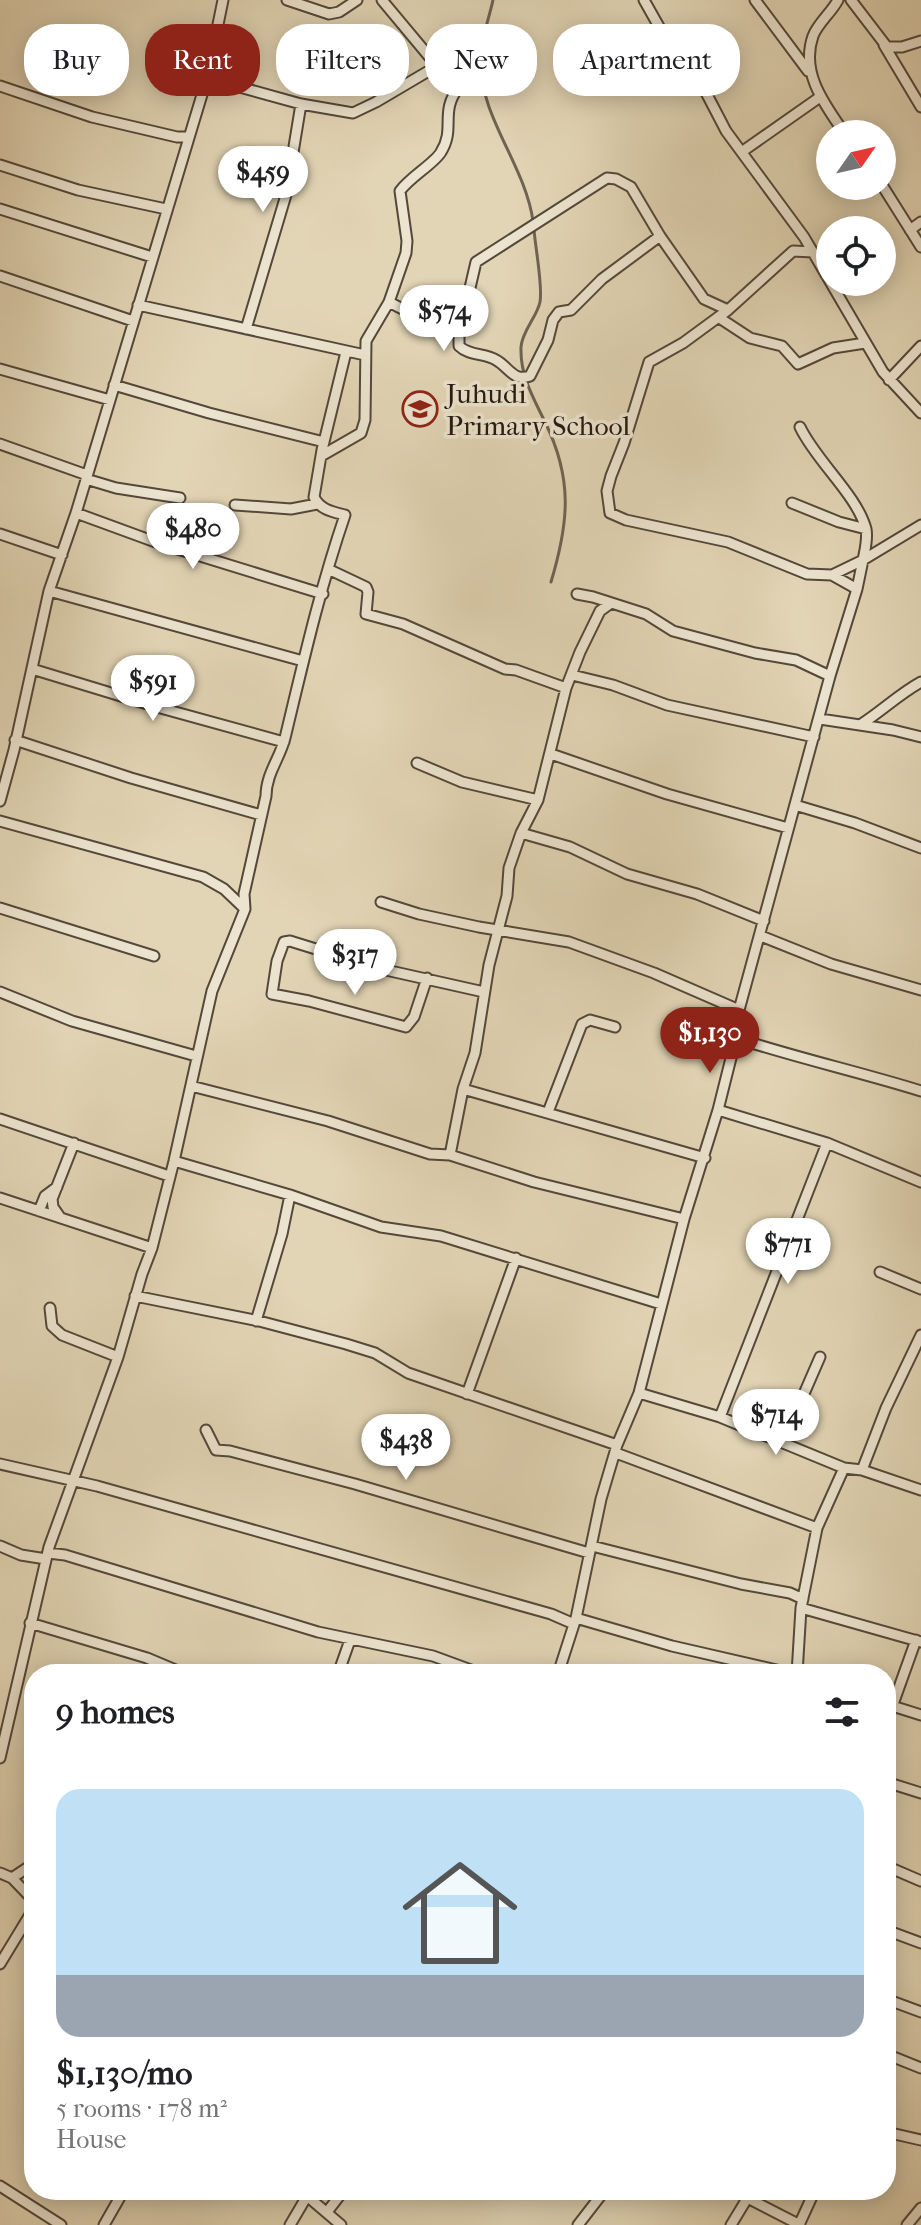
<!DOCTYPE html>
<meta charset="utf-8">
<style>
body{margin:0;font-family:"IM FELL French Canon",serif;background:#f2f2f2;color:#202124;height:100vh;display:flex;flex-direction:column;font-size:30px;white-space:nowrap}
*{box-sizing:border-box;margin:0}
p{font-size:26px;color:#757577}
.icon{flex:none;width:44px;height:44px;fill:none;stroke:currentColor;stroke-width:2;stroke-linecap:round;stroke-linejoin:round}
.map{position:relative;flex:1;overflow:hidden}
.panel{position:absolute;left:24px;top:1664px;width:872px;height:536px;display:flex;flex-direction:column;background:#fff;border-radius:32px;box-shadow:0 4px 20px #0003}
.panel>*{flex:none}
.hud{position:absolute;left:24px;top:24px;width:874px;height:72px;display:flex;gap:16px}
.needle{width:52px;rotate:56deg}
.tools{position:absolute;left:816px;top:120px;display:grid;gap:16px}
.tools a{display:grid;place-items:center;width:80px;height:80px;border-radius:50%;background:#fff;box-shadow:0 4px 20px #0003;font-size:40px}
.price{position:absolute;translate:-50% -68px;padding:0 18px;border-radius:28px;background:#fff;color:#222;font-size:26px;line-height:52px;filter:drop-shadow(0 2px 4px #0008)}
.price::after{content:'';position:absolute;left:50%;top:48px;width:24px;height:18px;margin-left:-12px;background:inherit;clip-path:polygon(0 0,100% 0,50% 100%)}
.price.active{background:#8f2418;color:#fff}
ul{padding:0;list-style:none}
li{display:grid;align-content:center;gap:16px;height:424px;padding:0 32px}
li span{display:grid;place-items:center;height:248px;border-radius:24px;color:#555}
li>.icon{margin-inline-start:auto}
span .icon{width:144px;height:144px;fill:#fffc;stroke-width:1}
li b{font-size:34px}
h2{display:flex;justify-content:space-between;align-items:center;height:96px;padding:0 32px;font-size:34px}
.pill{padding:0 28px;border-radius:32px;background:#fff;box-shadow:0 4px 20px #0003;font-size:28px;line-height:72px}
.pill.active{background:#8f2418;color:#fff}
.map>svg:first-child{display:block}
</style>
<div class="map">
<svg width="921" height="2225" viewBox="0 0 921 2225">
<rect width="100%" height="100%" fill="#e2d5b5"/>
<filter id="stains"><feTurbulence type="fractalNoise" baseFrequency=".0025" numOctaves="4"/><feColorMatrix values="0 0 0 0 .2 0 0 0 0 .09 0 0 0 0 .02 0 0 0 .5 -.17"/></filter>
<radialGradient id="worn" r=".72"><stop offset=".6" stop-color="#630" stop-opacity="0"/><stop offset="1" stop-color="#630" stop-opacity=".3"/></radialGradient>
<g fill="none" stroke-linecap="round" stroke-linejoin="round">
<path stroke="#6f6353" stroke-width="3" d="M493,0C489,19 480,42 480,61C481,119 525,165 533,221
M534,229C535,246 543,286 540,302C537,317 522,331 521,347C520,376 533,397 545,422C573,479 569,522 551,582"/>
<defs>
<path id="minor" d="M287,0L329,14L339,12L357,0
M644,0L675,55L701,83L726,131L804,237L883,372L921,413
M755,0L808,71
M838,0C831,13 818,23 813,36C800,73 825,105 845,134
M851,0L887,47H902L921,41
M884,45L921,107
M207,78L301,104L353,113L376,102L437,66
M0,86L92,117L177,137H188
M743,151L820,97
M0,165L78,190L166,209
M882,185L921,247
M0,209L152,257
M910,230L921,222
M660,236L602,279L571,310L559,312L553,320L548,340L530,376C513,382 509,367 496,360C485,353 469,356 459,346V335L476,262L607,178L616,179L631,187L660,236L704,299L728,310
M813,252L793,251L728,310L683,343L649,362L624,443L611,476L607,491L610,513L626,520L728,542L807,574L832,575L857,589
M0,276L133,321
M389,302C409,313 440,328 463,318
M138,305L365,355
M718,317L750,338L782,346L798,364L833,348L865,343
M246,329L286,195L301,104
M0,369L110,400
M889,380L921,346
M114,385L209,413L324,442
M800,427C816,461 857,495 866,529C868,539 865,550 863,560L832,575
M0,444L87,475
M321,456L361,433L365,420L366,341L389,302L406,253L407,241L400,191C410,177 435,163 441,152C456,128 439,112 459,87L437,66L382,0
M86,479L116,488L180,498
M792,503L839,522L866,529
M235,505L291,509L317,504
M76,513L158,543L323,594
M0,534L62,555
M328,569L366,587L368,592L366,614L403,624L505,669L516,670L566,688
M49,591L303,661
M577,594L593,597L646,614L673,631L755,653L796,660L830,676
M32,669L157,707L284,742
M572,675L613,685L667,705L814,737
M820,719L893,730L921,737
M860,725C882,711 899,694 921,682
M15,740L131,778L261,815
M551,754L667,794L788,828
M417,763L462,782L538,800
M0,801L14,750L49,591L76,513L207,78L223,0
M795,805L855,823L921,848
M0,821L203,877L224,889L245,909
M521,833L570,847L627,874L697,894L764,921
M381,902L419,914L479,927L569,942L654,973L739,1010
M0,908L154,956
M761,936L831,964L921,990
M427,978L414,1017L406,1027L309,1001L272,994L277,961L284,942L290,941L377,968L484,992
M0,992L72,1021L196,1056
M736,1038C797,1058 860,1072 921,1091
M191,1086L328,1121L430,1154L450,1155L534,1182L684,1219
M463,1089L705,1158
M718,1110L827,1143L921,1182
M548,1112L582,1024L590,1020L615,1027
M0,1119L169,1176
M450,1155L463,1089L475,1053L489,965L507,896L509,868L521,833L538,800L566,688L580,652L600,611L611,603
M174,1161L290,1195L381,1227L441,1236L661,1304
M0,1198L152,1248
M39,1211L45,1196L57,1187
M60,1217L53,1207L52,1199L74,1143
M880,1272L921,1289
M135,1296L259,1321L346,1344L375,1353L408,1373L617,1445
M50,1308L52,1326L62,1335L118,1357
M256,1321L282,1234L290,1195
M639,1393L720,1417L844,1468L862,1470L921,1490
M467,1394L516,1258
M720,1417L827,1143
M206,1430L216,1450L230,1451L355,1484L589,1553
M783,1442L820,1357
M616,1453L817,1528
M0,1464L97,1486L551,1614L574,1624
M862,1470L886,1408L921,1335
M0,1546L21,1555L46,1559
M592,1546L741,1584L790,1593L803,1599
M48,1553L65,1555L318,1632L433,1656L482,1674
M801,1608L921,1642
M576,1618L672,1646L794,1674
M30,1623L147,1658L185,1674
M338,1674L350,1640
M558,1674L576,1618L601,1499L617,1445L639,1393L684,1219L718,1110L736,1038L739,1010L830,676L857,589L863,560L921,525
M797,1674L801,1608L817,1528L844,1468
M886,1704L921,1715
M892,1707L916,1640
M0,1758L49,1547L118,1357L142,1274L152,1248L174,1161L212,991L245,909L244,894L266,796C266,774 280,758 285,738C303,663 320,588 345,515C333,512 320,510 314,497L322,450L346,352
M886,1782L921,1793
M886,1866L921,1881
M0,1873L12,1878L34,1901
M12,1878L27,1868H34
M886,1930L921,1943
M0,1964L34,1908
M886,1999L921,2012
M886,2054L921,2068
M886,2132L921,2140
M0,2186L61,2225
M300,2190L341,2225
M732,2190L800,2225
M327,2212L344,2190
M104,2225L124,2190
M290,2225L307,2196
M578,2225L605,2190
M731,2225L748,2197
M799,2225L815,2190
M907,2225L921,2208"/>
</defs>
<use href="#minor" stroke="#54483b" stroke-width="13"/>
<use href="#minor" stroke="#ece4cf" stroke-width="9"/>
</g>
<defs>
<symbol id="school-ring" viewBox="-11 -11 22 22"><circle r="9.5" fill="#ece4cf" stroke="#8f2418" stroke-width="1.5"/><path d="M0-5L7-2L0 1L-7-2ZM-4 1L0 2.5L4 1V4Q0 6-4 4Z" fill="#8f2418"/></symbol>
</defs>
<g fill-rule="evenodd">
<use href="#school-ring" x="400" y="389" width="40" height="40"/>
</g>
<g text-anchor="middle" dominant-baseline="central" stroke-width="7" stroke-linejoin="round" paint-order="stroke">
<g font-size="28" fill="#241912" stroke="#ece4cf" text-anchor="start">
<text x="446" y="393">Juhudi<tspan x="446" dy="32">Primary School</tspan></text>
</g>
</g>
<rect width="100%" height="100%" filter="url(#stains)"/>
<rect width="100%" height="100%" fill="url(#worn)"/>
</svg>
<div class="tools">
<a><svg class="needle" viewBox="-14 -14 28 28"><path d="M0-13l5 13h-10z" fill="#e53935"/><path d="M0 13l5-13h-10z" fill="#757577"/></svg></a>
<a><svg class="icon" aria-label="locate" viewBox="0 0 24 24"><circle cx="12" cy="12" r="6"/><path d="M12 2v4M12 18v4M2 12h4M18 12h4"/></svg></a>
</div>
<b class="price" style="left:263px;top:214px">$459</b>
<b class="price" style="left:444px;top:353px">$574</b>
<b class="price" style="left:193px;top:571px">$480</b>
<b class="price" style="left:153px;top:723px">$591</b>
<b class="price" style="left:355px;top:997px">$317</b>
<b class="price active" style="left:710px;top:1075px">$1,130</b>
<b class="price" style="left:788px;top:1286px">$771</b>
<b class="price" style="left:776px;top:1457px">$714</b>
<b class="price" style="left:406px;top:1482px">$438</b>
<div class="hud">
<a class="pill">Buy</a>
<a class="pill active">Rent</a>
<a class="pill">Filters</a>
<a class="pill">New</a>
<a class="pill">Apartment</a>
</div>
<section class="panel">
<h2>9 homes<svg class="icon" aria-label="filters" viewBox="0 0 24 24"><path d="M4 7h16M4 17h16"/><circle cx="9" cy="7" r="2"/><circle cx="15" cy="17" r="2"/></svg></h2>
<ul>
<li><span style="background:linear-gradient(#bfe0f5 75%,#9aa5b1 0)"><svg class="icon" aria-label="home" viewBox="0 0 24 24"><path d="M3 11l9-7 9 7M6 9v11h12V9"/></svg></span><div><b>$1,130/mo</b><p>5 rooms · 178 m²</p><p>House</p></div></li>
</ul>
</section>
</div>
